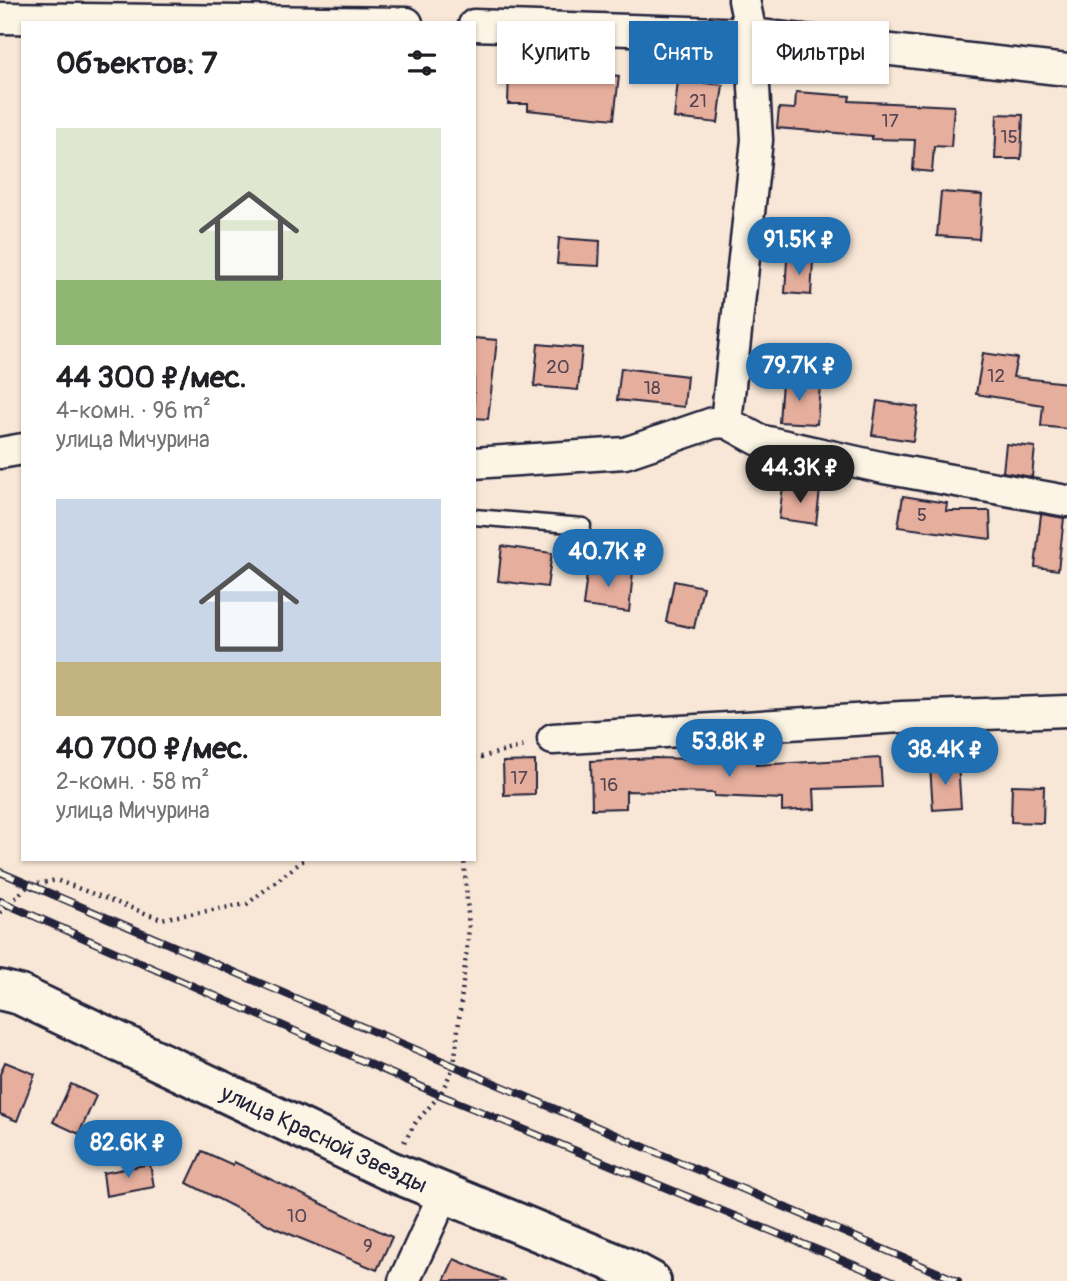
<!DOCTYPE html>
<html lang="ru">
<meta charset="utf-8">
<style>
body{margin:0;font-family:Pangolin,sans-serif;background:#f6f6f6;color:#202124;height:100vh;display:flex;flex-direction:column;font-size:26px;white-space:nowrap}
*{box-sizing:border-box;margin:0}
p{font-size:23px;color:#757577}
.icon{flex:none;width:38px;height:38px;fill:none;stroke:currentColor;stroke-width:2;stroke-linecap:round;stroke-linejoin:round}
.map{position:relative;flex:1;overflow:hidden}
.panel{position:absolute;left:21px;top:21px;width:455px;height:840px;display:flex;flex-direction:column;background:#fff;border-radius:0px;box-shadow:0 2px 5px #0004}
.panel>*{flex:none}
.guide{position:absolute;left:497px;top:21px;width:464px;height:63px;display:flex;gap:14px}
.price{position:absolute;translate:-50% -60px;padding:0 16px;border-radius:24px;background:#1f6fb2;color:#fff;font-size:23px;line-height:46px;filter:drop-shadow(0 2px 4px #0008)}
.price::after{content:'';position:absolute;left:50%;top:42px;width:21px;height:16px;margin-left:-10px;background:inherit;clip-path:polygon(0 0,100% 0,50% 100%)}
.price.selected{background:#222;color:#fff}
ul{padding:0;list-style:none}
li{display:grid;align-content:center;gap:14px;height:371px;padding:0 35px}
li span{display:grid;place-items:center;height:217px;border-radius:0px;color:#555}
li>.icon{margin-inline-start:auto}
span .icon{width:126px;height:126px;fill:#fffc;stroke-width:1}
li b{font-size:30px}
h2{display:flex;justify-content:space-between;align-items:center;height:84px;padding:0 35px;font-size:30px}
.chip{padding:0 24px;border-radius:0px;background:#fff;box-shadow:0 2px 5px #0004;font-size:24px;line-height:63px}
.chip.selected{background:#1f6fb2;color:#fff}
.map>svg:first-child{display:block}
</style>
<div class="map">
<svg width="1067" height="1281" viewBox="0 0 1067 1281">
<rect width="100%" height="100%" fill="#f8e7d7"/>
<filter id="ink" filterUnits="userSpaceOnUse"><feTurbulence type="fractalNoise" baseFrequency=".0143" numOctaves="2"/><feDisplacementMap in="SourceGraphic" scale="14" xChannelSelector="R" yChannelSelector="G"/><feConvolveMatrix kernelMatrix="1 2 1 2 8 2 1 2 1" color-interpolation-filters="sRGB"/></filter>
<g filter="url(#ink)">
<path fill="#e6ae9d" stroke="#22223b" stroke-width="2" d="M509,68H548L619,76L614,119L528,110V104H508Z
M678,80L723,85L718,123L674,118Z
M796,92L850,96L849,101L954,106L951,147L934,146L932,172L913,170L915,140L872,139V136L777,128L779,108L795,109Z
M997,114L1023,115L1021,159H995Z
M941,192L982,195L979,239L937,236Z
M559,238L600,241L599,266L557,264Z
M787,260L813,261L811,295L785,293Z
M474,338L497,340L488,419L474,418Z
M538,344L582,348L578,390L534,386Z
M983,353L1017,358L1013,377L1067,383V429L1041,426L1043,405L976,394Z
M621,368L687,376L684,407L617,400Z
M782,382L820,385L817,424L779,422Z
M877,401L918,407L913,441L872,435Z
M1006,444L1035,447L1032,477L1003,472Z
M783,486L820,490L816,524L779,519Z
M903,496L947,503L946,511H990L991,539L898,527Z
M1041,514L1064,518L1058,570L1035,567Z
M502,546L552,553L547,587L498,581Z
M588,566L633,572L629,612L583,606Z
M674,581L703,587L694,628L666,622Z
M655,758L756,761V765L880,758L882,787L814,789L815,809L782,811V799L714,796V793L626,791V808L592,809L591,761Z
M535,761V794L504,795L503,762Z
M958,764L961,808L933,810L930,766Z
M1012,785L1044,786L1043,823L1011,822Z
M5,1062L35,1074L17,1121L0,1114V1074Z
M71,1084L96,1096L79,1134L53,1122Z
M202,1151L233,1165L234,1162L392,1237L377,1270L275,1228L187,1183Z
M150,1164L154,1187L106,1196L103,1173Z
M454,1259L506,1281H444Z"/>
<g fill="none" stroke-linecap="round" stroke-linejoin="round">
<defs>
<path id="lane" d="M474,517L583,526"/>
<path id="street" d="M0,18L407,23
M474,25L751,34L1067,70
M726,422L757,140L751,34L744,0
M0,453L23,449
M474,463L625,453L713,423L726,422L759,440L884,468L1067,501
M553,739L902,717L1067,711
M404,1281L444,1194"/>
<path id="secondary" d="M0,990L20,995L388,1170L625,1267L651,1281"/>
</defs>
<use href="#lane" stroke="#22223b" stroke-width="19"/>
<use href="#street" stroke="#22223b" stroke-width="35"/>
<use href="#secondary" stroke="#22223b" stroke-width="44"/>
<path stroke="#22223b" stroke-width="4.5" stroke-dasharray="2 5" stroke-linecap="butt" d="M474,759L528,745
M0,913L28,886L56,880L161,919L247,904L305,859
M404,1142L416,1122L440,1095L454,1066L469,928L464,859"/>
<use href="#lane" stroke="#fcf5e5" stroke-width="14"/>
<use href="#street" stroke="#fcf5e5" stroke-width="30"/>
<use href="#secondary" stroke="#fcf5e5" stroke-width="38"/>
<defs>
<path id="rail" d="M0,872L958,1281
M0,901L440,1095L893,1281"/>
</defs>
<use href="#rail" stroke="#22223b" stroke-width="8"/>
<use href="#rail" stroke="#fcf5e5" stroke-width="5" stroke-dasharray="16" stroke-linecap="butt"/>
</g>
</g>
<g text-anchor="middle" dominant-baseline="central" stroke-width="6" stroke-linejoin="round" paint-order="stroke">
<g font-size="19" fill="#534554">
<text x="698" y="101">21</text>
<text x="890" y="121">17</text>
<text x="1009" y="137">15</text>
<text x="558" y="367">20</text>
<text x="996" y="376">12</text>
<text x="652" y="388">18</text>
<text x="922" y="515">5</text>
<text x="519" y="778">17</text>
<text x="609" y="785">16</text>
<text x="297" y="1216">10</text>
<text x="368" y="1246">9</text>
</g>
<g font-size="23" fill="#22223b" stroke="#fcf5e5">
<text transform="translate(324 1139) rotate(25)">улица Красной Звезды</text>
</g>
</g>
</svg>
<b class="price" style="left:799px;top:277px">91.5K ₽</b>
<b class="price" style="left:799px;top:403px">79.7K ₽</b>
<b class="price selected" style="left:800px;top:505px">44.3K ₽</b>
<b class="price" style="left:608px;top:589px">40.7K ₽</b>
<b class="price" style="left:729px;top:779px">53.8K ₽</b>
<b class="price" style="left:945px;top:787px">38.4K ₽</b>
<b class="price" style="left:128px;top:1180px">82.6K ₽</b>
<div class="guide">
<a class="chip">Купить</a>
<a class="chip selected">Снять</a>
<a class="chip">Фильтры</a>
</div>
<section class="panel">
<h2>Объектов: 7<svg class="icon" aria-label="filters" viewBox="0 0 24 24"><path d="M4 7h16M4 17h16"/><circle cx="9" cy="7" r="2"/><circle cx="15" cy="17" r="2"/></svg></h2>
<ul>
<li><span style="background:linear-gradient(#dfe7d0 70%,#8fb573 0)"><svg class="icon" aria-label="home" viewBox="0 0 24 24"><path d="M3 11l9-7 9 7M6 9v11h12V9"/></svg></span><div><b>44 300 ₽/мес.</b><p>4-комн. · 96 m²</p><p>улица Мичурина</p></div></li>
<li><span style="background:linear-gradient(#c9d6e8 75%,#c2b280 0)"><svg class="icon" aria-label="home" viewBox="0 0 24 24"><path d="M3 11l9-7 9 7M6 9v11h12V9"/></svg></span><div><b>40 700 ₽/мес.</b><p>2-комн. · 58 m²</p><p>улица Мичурина</p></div></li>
</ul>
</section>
</div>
